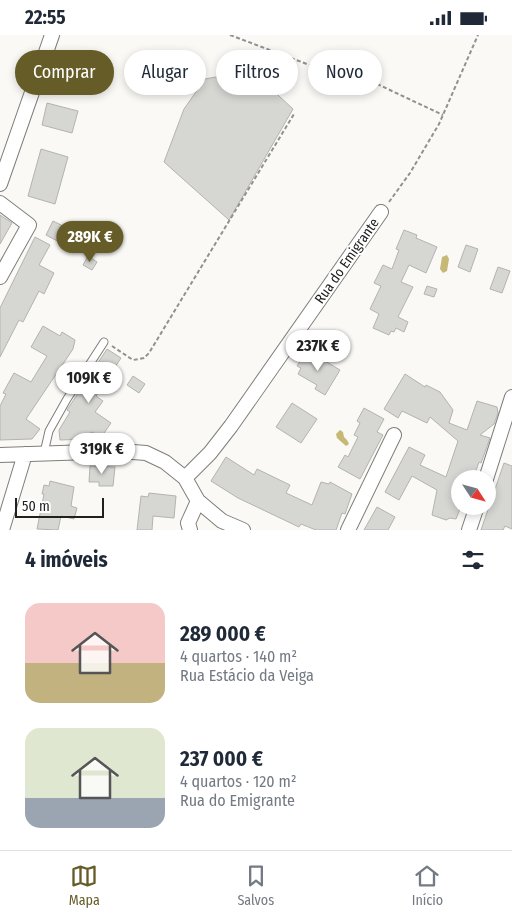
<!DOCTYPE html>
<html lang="pt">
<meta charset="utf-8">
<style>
body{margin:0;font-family:"Fira Sans Condensed",sans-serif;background:#f2f2f3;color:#1f2937;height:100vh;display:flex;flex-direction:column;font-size:19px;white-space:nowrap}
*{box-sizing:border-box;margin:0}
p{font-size:16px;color:#747a83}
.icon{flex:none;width:28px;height:28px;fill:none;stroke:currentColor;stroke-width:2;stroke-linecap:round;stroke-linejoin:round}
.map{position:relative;height:495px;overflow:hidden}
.drawer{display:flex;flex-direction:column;background:#fff;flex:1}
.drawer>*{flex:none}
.top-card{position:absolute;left:15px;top:15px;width:482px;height:45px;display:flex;gap:10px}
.needle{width:32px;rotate:126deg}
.fabs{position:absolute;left:451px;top:435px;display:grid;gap:10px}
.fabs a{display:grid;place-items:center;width:45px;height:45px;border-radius:50%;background:#fff;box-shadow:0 2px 8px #0003;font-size:25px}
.scale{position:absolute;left:15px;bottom:12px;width:89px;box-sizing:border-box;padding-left:5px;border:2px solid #20201f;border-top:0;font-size:14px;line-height:18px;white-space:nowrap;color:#20201f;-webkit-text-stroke:4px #fff;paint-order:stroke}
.price{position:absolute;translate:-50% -42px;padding:0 11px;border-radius:18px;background:#fff;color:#222;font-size:16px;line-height:32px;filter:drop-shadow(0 1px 2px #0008)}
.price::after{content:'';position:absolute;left:50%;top:30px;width:15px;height:11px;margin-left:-8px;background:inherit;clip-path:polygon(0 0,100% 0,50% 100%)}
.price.on{background:#655c28;color:#fff}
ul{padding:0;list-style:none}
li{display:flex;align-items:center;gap:15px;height:125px;padding:0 25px}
li span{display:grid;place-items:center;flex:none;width:140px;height:100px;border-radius:15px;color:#555}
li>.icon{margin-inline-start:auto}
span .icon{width:60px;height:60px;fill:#fffc;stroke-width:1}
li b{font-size:21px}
h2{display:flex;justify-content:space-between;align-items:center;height:60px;padding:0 25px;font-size:21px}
.chip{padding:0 18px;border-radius:22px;background:#fff;box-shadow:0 2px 8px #0003;font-size:18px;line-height:45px}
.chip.on{background:#655c28;color:#fff}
.status{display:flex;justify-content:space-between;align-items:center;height:35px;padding:0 25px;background:#fff;direction:ltr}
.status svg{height:14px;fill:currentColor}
.tabs{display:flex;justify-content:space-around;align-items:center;height:70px;border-top:1px solid #e0e1e3;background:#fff;font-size:14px;color:#747a83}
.tabs a{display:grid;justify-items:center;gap:2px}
.tabs .on{color:#655c28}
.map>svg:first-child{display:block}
</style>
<div class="status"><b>22:55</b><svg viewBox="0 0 49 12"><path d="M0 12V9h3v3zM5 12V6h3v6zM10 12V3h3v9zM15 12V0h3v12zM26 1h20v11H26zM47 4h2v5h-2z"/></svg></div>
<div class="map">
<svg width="512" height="495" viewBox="0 0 512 495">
<rect width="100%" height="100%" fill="#faf9f6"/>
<path fill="#c5b975" d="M447,220L449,224L447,236L443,238L440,234L442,222Z
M340,395L343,397L344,402L347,405L349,409L346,411L337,403L336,399Z"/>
<path fill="#d6d6d3" stroke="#b4b3b0" d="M232,39L264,47L293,74L229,185L164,127L184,74L205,44Z
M47,68L78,76L72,98L42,90Z
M41,114L68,122L55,169L28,161Z
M0,180L12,188L0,209Z
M53,186L71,195L63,209L46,200Z
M404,195L417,200L416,203L437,212L426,238L409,230L401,247L413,252L398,282L408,287L404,297L396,293L394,297L391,296L389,300L373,293L379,279L370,274L381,251L374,248L383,230L392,234L399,215L396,214Z
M35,202L50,210L39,230L54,238L44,259L39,256L23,287L19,285L0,322V273Z
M466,210L478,214L470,237L458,232Z
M88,221L97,227L92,235L83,230Z
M498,232L510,236L502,258L490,254Z
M427,251L437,254L434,262L424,259Z
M43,291L60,301L62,297L75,305L73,314L26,384L40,394L32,404L0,405V371L6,359L3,358L14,338L31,347L47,321L31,312Z
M107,314L121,323L96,361L103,366L95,377L111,388L102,401L91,397L90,404L60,405L59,395L70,377L67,375Z
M307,315L340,335L325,360L315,354L317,350L298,339L301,333L297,331Z
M405,339L425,352L426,350L440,357L453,375L449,388L467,395L477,366L497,372L498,378L494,389L480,400L490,403L481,428L479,427L473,444H460V474L456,484L450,483L446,485L432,480L437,455L412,441L399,465L385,457L409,412L425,420L420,430L446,442L458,406L430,382L427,388L402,376L398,383L384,374Z
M133,341L145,349L139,358L127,350Z
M292,368L317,384L301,408L276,392Z
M364,373L384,384L377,397L383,400L360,444L338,432L345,420L348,422L358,402L354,400L360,388L357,386Z
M226,422L254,440L257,434L290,450L286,458L312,470L321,447L329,449L330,447L352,459L345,479L342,478L336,495H316L301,489L299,492L238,463L211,446Z
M504,428L512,431V494L505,491L503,495H481Z
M90,431L115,432L113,451H99V447H89Z
M50,446L74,452L71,471L77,473L74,484L61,481L58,495L37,494L44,459H42L44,450L49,451Z
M149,458L176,461L174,483L153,481L152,495H137L141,461L148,462Z
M377,472L395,482L388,495H364Z"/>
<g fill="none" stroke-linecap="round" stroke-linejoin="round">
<defs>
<path id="service" d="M44,418L49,396L67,364L104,307"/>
<path id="minor" d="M0,149L52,0
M0,168L29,190L0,242
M0,420L120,416L146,418L165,427L185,443L198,466L222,486L243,495
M185,443L210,418L231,391L381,177
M486,444L512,362
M2,495L25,419
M190,495L188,488L198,466
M348,495L394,400
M469,495L477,471"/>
</defs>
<use href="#service" stroke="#7e7e7b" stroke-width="9"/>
<use href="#minor" stroke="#7e7e7b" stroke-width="16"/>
<path stroke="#91918f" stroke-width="2" stroke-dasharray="4 2.5" stroke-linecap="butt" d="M230,0L328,37L358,40L443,80
M389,167L410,138L439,89L478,0
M112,311L133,325L144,323L149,318L294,79"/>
<use href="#service" stroke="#fff" stroke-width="7"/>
<use href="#minor" stroke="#fff" stroke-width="14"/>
</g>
<g text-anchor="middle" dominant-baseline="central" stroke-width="4" stroke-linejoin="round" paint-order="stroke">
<g font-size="14" fill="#20201f" stroke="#fff">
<text transform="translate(347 226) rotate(-55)">Rua do Emigrante</text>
</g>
</g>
</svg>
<div class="fabs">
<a><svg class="needle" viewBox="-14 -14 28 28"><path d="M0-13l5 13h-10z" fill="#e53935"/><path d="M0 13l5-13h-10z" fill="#747a83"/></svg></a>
</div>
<div class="scale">50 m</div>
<b class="price on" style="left:90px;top:228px">289K €</b>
<b class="price" style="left:318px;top:337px">237K €</b>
<b class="price" style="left:89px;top:369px">109K €</b>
<b class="price" style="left:102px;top:440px">319K €</b>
<div class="top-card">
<a class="chip on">Comprar</a>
<a class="chip">Alugar</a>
<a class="chip">Filtros</a>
<a class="chip">Novo</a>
</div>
</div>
<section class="drawer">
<h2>4 imóveis<svg class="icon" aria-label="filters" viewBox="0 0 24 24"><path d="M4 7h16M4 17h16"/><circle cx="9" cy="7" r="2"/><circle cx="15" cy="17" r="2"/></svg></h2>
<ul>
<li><span style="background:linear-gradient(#f6c9c9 60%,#c2b280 0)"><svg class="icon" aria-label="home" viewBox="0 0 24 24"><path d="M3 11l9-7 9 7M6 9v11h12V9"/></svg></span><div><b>289 000 €</b><p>4 quartos · 140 m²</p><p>Rua Estácio da Veiga</p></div></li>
<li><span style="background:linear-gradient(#dfe7d0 70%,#9aa5b1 0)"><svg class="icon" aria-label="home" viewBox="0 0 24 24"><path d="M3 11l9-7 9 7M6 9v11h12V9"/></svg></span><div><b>237 000 €</b><p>4 quartos · 120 m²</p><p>Rua do Emigrante</p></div></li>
</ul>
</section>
<nav class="tabs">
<a class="on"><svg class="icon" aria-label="map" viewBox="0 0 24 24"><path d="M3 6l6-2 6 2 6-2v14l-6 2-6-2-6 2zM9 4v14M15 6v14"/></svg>Mapa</a>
<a><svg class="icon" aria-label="saved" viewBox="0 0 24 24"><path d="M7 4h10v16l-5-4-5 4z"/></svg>Salvos</a>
<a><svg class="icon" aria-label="home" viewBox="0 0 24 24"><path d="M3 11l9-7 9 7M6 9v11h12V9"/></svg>Início</a>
</nav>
